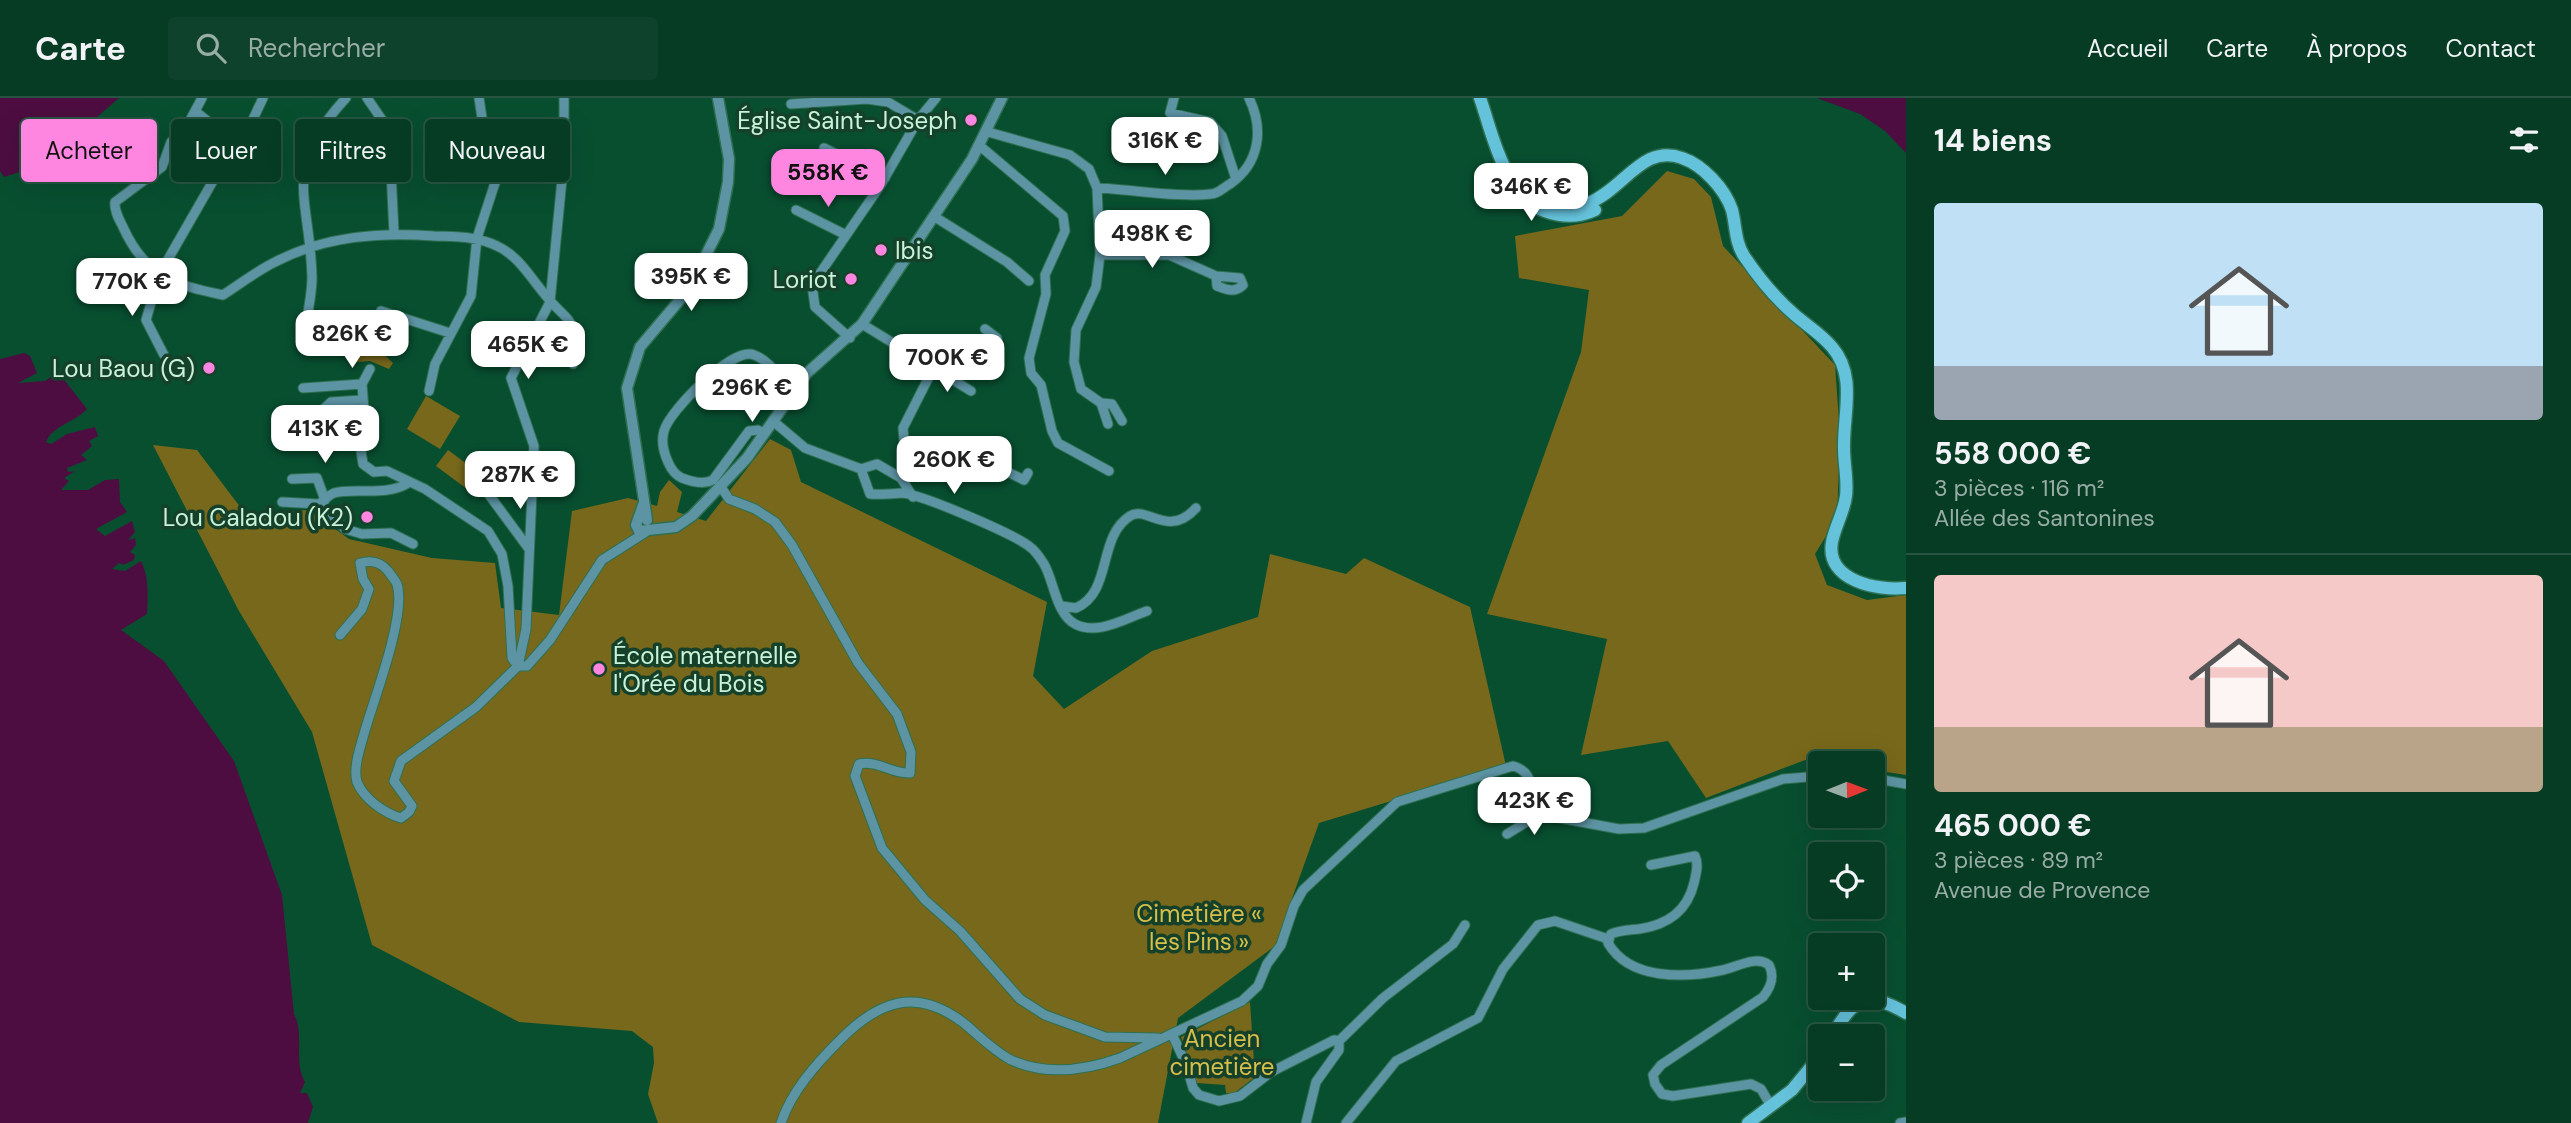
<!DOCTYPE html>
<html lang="fr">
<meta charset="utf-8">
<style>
body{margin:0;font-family:"DM Sans",sans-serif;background:#0f422c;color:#f1f3f6;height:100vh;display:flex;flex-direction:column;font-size:26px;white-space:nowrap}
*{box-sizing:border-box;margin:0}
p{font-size:23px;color:#98ada6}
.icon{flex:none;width:38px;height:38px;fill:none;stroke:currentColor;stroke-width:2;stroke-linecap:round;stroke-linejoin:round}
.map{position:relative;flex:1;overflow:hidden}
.details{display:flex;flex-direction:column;background:#063b24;width:665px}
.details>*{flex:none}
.hud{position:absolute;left:21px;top:21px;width:665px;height:63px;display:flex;gap:14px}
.needle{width:46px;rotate:89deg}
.tools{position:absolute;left:1808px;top:653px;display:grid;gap:14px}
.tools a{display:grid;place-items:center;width:77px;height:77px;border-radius:7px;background:#063b24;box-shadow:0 7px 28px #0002,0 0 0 2px #275541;font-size:35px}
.price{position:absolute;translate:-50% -60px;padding:0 16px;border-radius:14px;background:#fff;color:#222;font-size:23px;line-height:46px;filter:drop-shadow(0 2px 4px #0008)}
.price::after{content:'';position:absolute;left:50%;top:42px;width:21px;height:16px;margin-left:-10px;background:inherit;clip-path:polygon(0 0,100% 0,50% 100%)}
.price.active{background:#fe85e0;color:#111}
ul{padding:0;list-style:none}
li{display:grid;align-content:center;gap:14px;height:371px;padding:0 28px}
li+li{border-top:2px solid #275541}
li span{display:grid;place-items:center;height:217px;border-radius:7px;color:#555}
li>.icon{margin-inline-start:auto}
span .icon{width:126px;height:126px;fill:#fffc;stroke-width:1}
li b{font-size:30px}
h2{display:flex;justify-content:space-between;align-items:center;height:84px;padding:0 28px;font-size:30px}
.pill{padding:0 24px;border-radius:7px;background:#063b24;box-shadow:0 7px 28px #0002,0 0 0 2px #275541;font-size:24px;line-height:63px}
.pill.active{background:#fe85e0;color:#111}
header{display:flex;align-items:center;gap:42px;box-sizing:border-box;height:98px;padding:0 35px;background:#063b24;border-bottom:2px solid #275541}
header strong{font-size:33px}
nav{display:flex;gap:38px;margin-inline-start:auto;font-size:24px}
.search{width:490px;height:63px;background:#0f422c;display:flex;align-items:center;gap:18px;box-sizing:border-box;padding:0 24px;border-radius:7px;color:#98ada6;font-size:26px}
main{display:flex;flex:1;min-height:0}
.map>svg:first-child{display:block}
</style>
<header>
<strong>Carte</strong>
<div class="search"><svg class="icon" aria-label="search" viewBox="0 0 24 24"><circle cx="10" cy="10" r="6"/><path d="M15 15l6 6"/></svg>Rechercher</div>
<nav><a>Accueil</a><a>Carte</a><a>À propos</a><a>Contact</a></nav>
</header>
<main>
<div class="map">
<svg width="1906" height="1025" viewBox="0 0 1906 1025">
<rect width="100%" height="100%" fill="#084f30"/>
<path fill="#78681b" d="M1667,73L1694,81L1711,99L1723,148L1835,267L1840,338L1837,420L1815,456L1827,487L1867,502L1906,497V677L1873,672L1872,665L1805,662L1706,700L1668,643L1581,657L1607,541L1487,516L1581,254L1589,192L1519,180L1515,138L1622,118Z
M375,248L393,265L389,271L370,263L357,264V249Z
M426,298L460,318L440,351L407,331Z
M770,341L791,352L801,384L1047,504L1033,578L1064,611L1152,553L1258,519L1270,456L1346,476L1364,460L1470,509L1506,668L1319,725L1275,848L1178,920L1158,1025H658L648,996L654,965L653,949L632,933L519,924L372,847L312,634L239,513L153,347L197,352L250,422L277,414L309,412L349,441L432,460L495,465L501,510L559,517L572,413L628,400L657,408L660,394L669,382L682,394L677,414L706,423Z
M448,352L479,375L467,391L436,368Z
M1250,904L1255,979L1233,996L1226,995L1225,987L1197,985L1181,939Z"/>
<path fill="#4d0d40" d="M0,0H119L82,32L43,56L35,69L4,79L0,73Z
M1817,0H1906V55L1885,33L1860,16Z
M24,255L30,258L37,275L18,285L45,283L58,274L87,311C74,325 53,327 46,344L51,346L67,336L95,329L98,338L89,343L92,348L81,357L87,362L67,370L68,374L75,373L64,380L69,383L61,392H88L105,382L119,381L120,404L127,414L96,431L105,438L132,423L135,434L128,442L135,440L136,447L130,454L135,457L134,462L123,467L119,465L112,471L125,473L141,463C149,479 148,498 147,516L121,532L164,563L234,663L282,797L294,916C305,936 293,963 305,984L300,995H307L313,1009L308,1025H0V261Z"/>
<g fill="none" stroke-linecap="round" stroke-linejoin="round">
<defs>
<path id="minor" d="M202,0L188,26L171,44L162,69L115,104C114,113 119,121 123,129C145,178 174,187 223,197C240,186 258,172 277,163C326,138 380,134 434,138C456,139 477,138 497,148C517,157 529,177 542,193C569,228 578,215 573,266
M367,0L389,32L394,135
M1174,0L1170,15L1210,24L1222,38L1236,81
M791,6L867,1L888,4L918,22
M195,13L240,49
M988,34L1070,57L1089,71L1097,90L1100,157L1096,189L1076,232L1074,264L1081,291L1101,305L1108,326
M980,48L1063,118L1065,133L1045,177L1046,196L1029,260L1031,275L1041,287L1052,333L1058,345L1109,373
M824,50L885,80
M1097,90C1129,91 1181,100 1211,96C1218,96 1224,89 1230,86C1260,65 1264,31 1249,0
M796,112L846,137
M935,119L1007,164L1029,183
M1100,157H1169L1216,178L1240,180L1243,187C1235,195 1227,192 1217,188L1216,178
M381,213L450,235
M862,226L971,293
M850,240L815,209L812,187L880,88L918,22L936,0
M302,248C305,226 312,202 312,179C310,98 280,71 346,0
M164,257L146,222L159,177L217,76L240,49L263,0
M933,271L903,330L904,342L943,364L949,361L952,350L957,349L1024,382L1028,375
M937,274L997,244V240L985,231
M362,286L370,271
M303,290L362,286L366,339L361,353L363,366L374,374L387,373L425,391L488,433L502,456L508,488L512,560L518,568
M429,293L435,266L471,198L477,140L496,82L500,56L482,20L479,0
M1101,305L1112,306L1122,323
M289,320L315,319L331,304L362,302
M773,323L805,350L861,371L877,366L901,380L913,399
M764,336L758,332L749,333L713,382C703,387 692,384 682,380C675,377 671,371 668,364C664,355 661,343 664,333C669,313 733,248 754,257C769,262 782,282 793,293
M861,371L870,396C881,397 890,396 901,395C919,395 1016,437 1030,449C1036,453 1040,460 1044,466C1054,483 1056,516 1075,526C1097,538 1126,520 1147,513
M292,381L317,380L325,402
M408,385C386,399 353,389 334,395C329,397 323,403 319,406L345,431L362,436L391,435L413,446
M721,389L729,401L755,411L775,424L792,447L858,565L897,616L911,654L910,675C891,676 879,662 859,666L855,678L882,750L925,802L960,833L1020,901L1045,917L1105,939L1158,940
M487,394L529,451
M282,404L319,406
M1061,508L1076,510C1113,494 1097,439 1130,418C1147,407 1168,441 1196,410
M340,537L362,511L369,491L363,481L360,465C371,462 380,463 388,473C391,477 395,482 397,486C407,517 373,603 364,636C360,650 353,670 357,684C364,701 384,715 401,720L409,714L412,708L394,683L401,663L476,609L518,568L526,531L534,348L511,280L550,204L564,61V0
M518,568H527L550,542L602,462L646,434
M1872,680L1906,686
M1507,736L1541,715
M1651,767L1695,758C1699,766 1696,776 1694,785C1687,814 1667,827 1639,831C1629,832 1620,832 1611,836L1608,845C1630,883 1686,880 1723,872C1737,869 1756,857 1769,867C1775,879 1771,889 1763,899L1661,967L1653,977L1655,986L1662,996L1673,998L1751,986L1761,991L1771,1008
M1172,936L1186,966L1193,990L1199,997L1219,1003L1240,998L1271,974L1334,942L1339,943V952L1316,984L1306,1025
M1339,943L1383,900L1453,846L1465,827
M781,1025C791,994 816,966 839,943C878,903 916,888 965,926C979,938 994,953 1011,962C1047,978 1084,973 1120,960L1242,903L1258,888L1267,866L1281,847L1294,808L1303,792L1397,704L1513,668C1539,675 1527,702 1543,717L1619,731L1644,730L1783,681L1820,678
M1346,1025L1396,963L1478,920L1503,871L1538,827L1555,823L1608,841
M1900,1025L1906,1024"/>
<path id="tertiary" d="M643,407L636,427L639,433L676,429L692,418L747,360L807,275L862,226L972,61L1002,0
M647,422L627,290L640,249L689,191L719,131L728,84L729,61L718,0"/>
<path id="secondary" d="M1480,0C1488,23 1494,49 1505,70C1514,86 1529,96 1545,103C1613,131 1629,40 1682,60C1703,67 1725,91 1732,112C1736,128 1735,144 1744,158C1758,179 1776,201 1796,218C1808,228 1822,237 1832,249C1857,278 1843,316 1844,351C1844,366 1848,383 1846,398C1844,414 1835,428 1832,444C1825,483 1878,493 1906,490
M1505,82C1523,110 1563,127 1595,112
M1832,938C1854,900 1866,892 1906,915
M1748,1025L1792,992L1820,958"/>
</defs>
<use href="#minor" stroke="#2f7052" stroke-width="11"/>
<use href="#tertiary" stroke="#2f7052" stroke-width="13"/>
<use href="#secondary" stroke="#2f7052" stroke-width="15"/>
<use href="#minor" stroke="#5d94a4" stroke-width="9"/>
<use href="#tertiary" stroke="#5d94a4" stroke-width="10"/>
<use href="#secondary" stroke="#65c2db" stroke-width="12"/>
</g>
<g fill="#fe85e0" stroke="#15412a" stroke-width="2.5">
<circle cx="971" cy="22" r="7"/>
<circle cx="881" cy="152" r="7"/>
<circle cx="851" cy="181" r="7"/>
<circle cx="209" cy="270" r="7"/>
<circle cx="367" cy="419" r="7"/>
<circle cx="599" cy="571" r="7"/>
</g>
<g text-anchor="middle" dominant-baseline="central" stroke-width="7" stroke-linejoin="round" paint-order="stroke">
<g font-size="24" fill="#caf2d9" stroke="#15412a" text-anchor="end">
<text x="957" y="22">Église Saint-Joseph</text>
<text x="895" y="152" text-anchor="start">Ibis</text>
<text x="837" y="181">Loriot</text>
<text x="195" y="270">Lou Baou (G)</text>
<text x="353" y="419">Lou Caladou (K2)</text>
<text x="613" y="557" text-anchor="start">École maternelle<tspan x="613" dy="28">l'Orée du Bois</tspan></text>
</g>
<g font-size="24" fill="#d7bf4b" stroke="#15412a">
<text x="1199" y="815">Cimetière «<tspan x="1199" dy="28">les Pins »</tspan></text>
<text x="1222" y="940">Ancien<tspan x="1222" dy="28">cimetière</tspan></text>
</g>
</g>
</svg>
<div class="tools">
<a><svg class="needle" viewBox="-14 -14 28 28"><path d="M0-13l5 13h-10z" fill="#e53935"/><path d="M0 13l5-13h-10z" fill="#98ada6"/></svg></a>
<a><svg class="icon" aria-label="locate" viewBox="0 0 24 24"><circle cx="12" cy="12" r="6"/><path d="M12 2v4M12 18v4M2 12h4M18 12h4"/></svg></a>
<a>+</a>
<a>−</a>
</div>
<b class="price" style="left:1165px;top:79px">316K €</b>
<b class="price active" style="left:828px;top:111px">558K €</b>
<b class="price" style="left:1531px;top:125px">346K €</b>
<b class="price" style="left:1152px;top:172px">498K €</b>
<b class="price" style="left:691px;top:215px">395K €</b>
<b class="price" style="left:132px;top:220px">770K €</b>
<b class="price" style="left:352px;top:272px">826K €</b>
<b class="price" style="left:528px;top:283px">465K €</b>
<b class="price" style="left:947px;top:296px">700K €</b>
<b class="price" style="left:752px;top:326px">296K €</b>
<b class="price" style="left:325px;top:367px">413K €</b>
<b class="price" style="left:954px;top:398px">260K €</b>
<b class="price" style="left:520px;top:413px">287K €</b>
<b class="price" style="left:1534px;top:739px">423K €</b>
<div class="hud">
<a class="pill active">Acheter</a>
<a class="pill">Louer</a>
<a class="pill">Filtres</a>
<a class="pill">Nouveau</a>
</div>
</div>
<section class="details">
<h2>14 biens<svg class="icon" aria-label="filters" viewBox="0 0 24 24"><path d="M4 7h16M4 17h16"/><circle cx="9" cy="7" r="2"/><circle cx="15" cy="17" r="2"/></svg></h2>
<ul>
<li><span style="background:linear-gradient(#bfe0f5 75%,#9aa5b1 0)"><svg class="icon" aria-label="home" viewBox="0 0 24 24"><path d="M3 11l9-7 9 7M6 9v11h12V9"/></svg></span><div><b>558 000 €</b><p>3 pièces · 116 m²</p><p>Allée des Santonines</p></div></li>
<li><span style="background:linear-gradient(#f6c9c9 70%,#b9a48a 0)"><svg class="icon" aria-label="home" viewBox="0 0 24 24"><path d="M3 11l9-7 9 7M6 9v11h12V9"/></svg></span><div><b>465 000 €</b><p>3 pièces · 89 m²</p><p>Avenue de Provence</p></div></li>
</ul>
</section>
</main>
